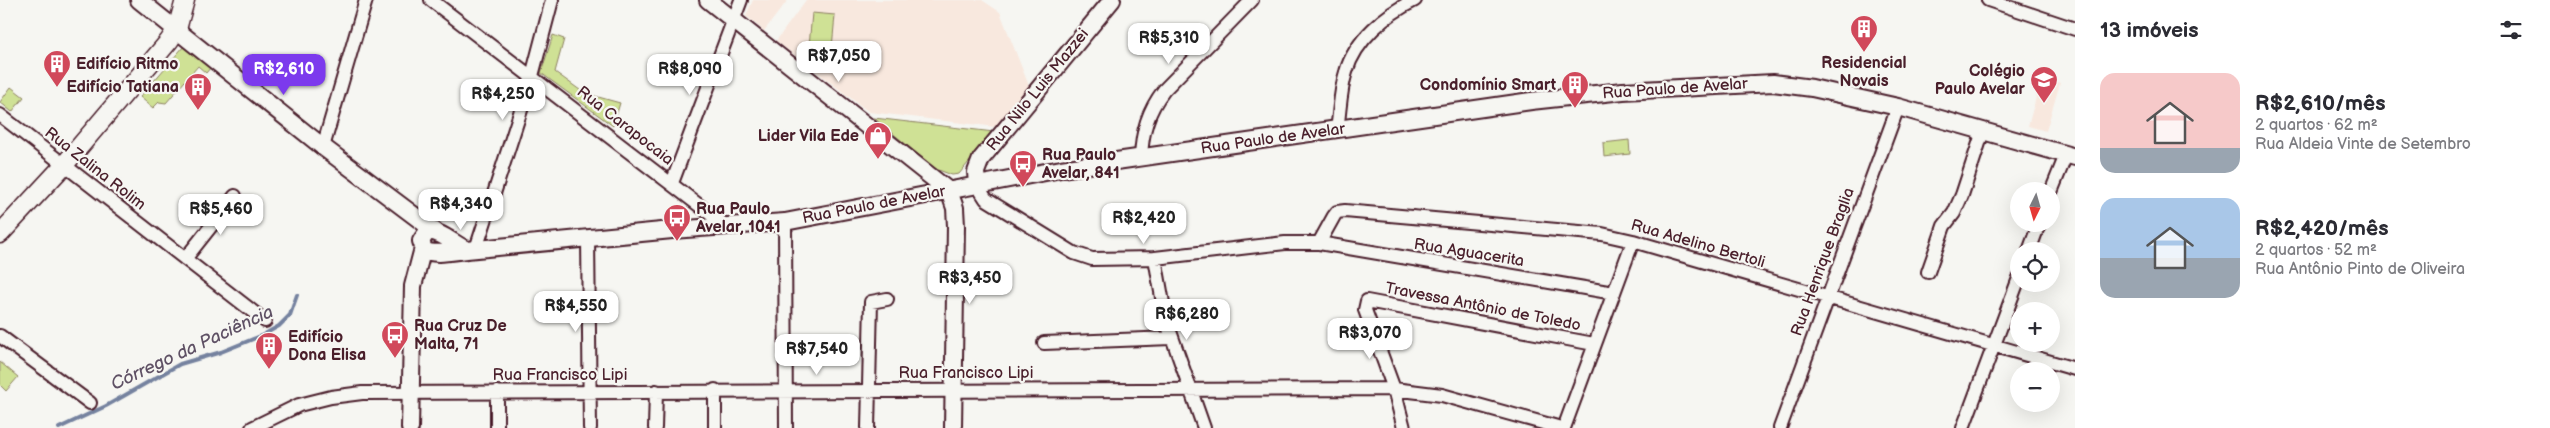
<!DOCTYPE html>
<html lang="pt">
<meta charset="utf-8">
<style>
body{margin:0;font-family:"Balsamiq Sans",sans-serif;background:#f2f2f3;color:#2b2b33;height:100vh;display:flex;flex-direction:column;font-size:19px;white-space:nowrap}
*{box-sizing:border-box;margin:0}
p{font-size:16px;color:#7c7c81}
.icon{flex:none;width:28px;height:28px;fill:none;stroke:currentColor;stroke-width:2;stroke-linecap:round;stroke-linejoin:round}
.map{position:relative;flex:1;overflow:hidden}
.drawer{display:flex;flex-direction:column;background:#fff;width:475px}
.drawer>*{flex:none}
.needle{width:32px;rotate:185deg}
.buttons{position:absolute;left:2010px;top:182px;display:grid;gap:10px}
.buttons a{display:grid;place-items:center;width:50px;height:50px;border-radius:50%;background:#fff;box-shadow:0 5px 20px #0002;font-size:25px}
.price{position:absolute;translate:-50% -42px;padding:0 11px;border-radius:10px;background:#fff;color:#222;font-size:16px;line-height:32px;filter:drop-shadow(0 1px 2px #0008)}
.price::after{content:'';position:absolute;left:50%;top:30px;width:15px;height:11px;margin-left:-8px;background:inherit;clip-path:polygon(0 0,100% 0,50% 100%)}
.price.current{background:#7c3aed;color:#fff}
ul{padding:0;list-style:none}
li{display:flex;align-items:center;gap:15px;height:125px;padding:0 25px}
li span{display:grid;place-items:center;flex:none;width:140px;height:100px;border-radius:15px;color:#555}
li>.icon{margin-inline-start:auto}
span .icon{width:60px;height:60px;fill:#fffc;stroke-width:1}
li b{font-size:21px}
h2{display:flex;justify-content:space-between;align-items:center;height:60px;padding:0 25px;font-size:21px}
main{display:flex;flex:1;min-height:0}
.map>svg:first-child{display:block}
</style>
<main>
<div class="map">
<svg width="2075" height="428" viewBox="0 0 2075 428">
<rect width="100%" height="100%" fill="#f6f6f2"/>
<filter id="ink" filterUnits="userSpaceOnUse"><feTurbulence type="fractalNoise" baseFrequency=".02" numOctaves="2"/><feDisplacementMap in="SourceGraphic" scale="10" xChannelSelector="R" yChannelSelector="G"/><feConvolveMatrix kernelMatrix="1 2 1 2 8 2 1 2 1" color-interpolation-filters="sRGB"/></filter>
<g filter="url(#ink)">
<path fill="#f8e8de" d="M753,0H788L764,31L746,16Z
M806,0H982L1000,12L1029,86L996,127L869,112L776,41Z
M2042,76L2060,83L2046,131L2028,126Z"/>
<path fill="#cfe195" stroke="#8c8060" d="M812,13L835,15L831,59L808,57Z
M553,35L564,39L555,72L584,93L620,103L613,126L541,73Z
M184,46L211,67L206,73L198,66L166,103L159,102L153,108L140,97Z
M11,87L24,97L12,112L0,102Z
M874,118L994,132L959,174L952,175L936,169Z
M1629,140L1630,154L1604,157L1603,143Z
M0,362L18,377L6,391L0,385Z"/>
<g fill="none" stroke-linecap="round" stroke-linejoin="round">
<path stroke="#74829f" stroke-width="4" d="M59,428L106,406L180,364L221,352L263,335L279,326L290,315L297,295"/>
<defs>
<path id="minor" d="M431,0L726,226
M1988,0L2075,29
M0,115L265,321
M1337,130C1340,111 1340,90 1346,72C1355,40 1386,14 1415,0
M323,147L366,0
M1141,158C1142,131 1148,111 1164,90L1252,0
M672,183L741,0
M977,185L986,199L1074,253L1092,259L1155,258L1285,243H1319L1614,293
M2051,192L2066,155
M785,222L786,428
M588,237L590,428
M1319,243L1334,216L1337,212L1345,211L1602,234L1633,241L2075,369
M476,249L532,76L552,0
M2029,251L2039,224
M1155,258L1166,320L1204,428
M185,259L235,196
M1928,272L1944,226L1954,213L1962,195L1983,131
M0,336L90,403
M1044,343L1171,338
M252,428L299,405L331,397L362,393L1394,389L1442,395L1561,428
M497,428V392
M655,428L656,391
M715,428V390
M868,428L871,302L887,299
M1404,428L1394,389L1365,310L1367,301L1594,344
M1564,428L1633,241
M1780,428L1898,107
M1963,428L2019,278"/>
<path id="tertiary" d="M139,0L323,147L436,232
M708,0L949,191L955,208L956,226L953,428
M977,185L976,172L981,159L1112,0
M467,250C455,245 439,229 427,232L421,241L424,250C434,256 455,251 467,250L672,230L785,222L1061,169L1531,101L1623,91L1773,83L1812,88L1898,107L2075,157
M410,428L413,286L423,248"/>
<path id="secondary" d="M0,234L64,165L169,41L177,29L185,0"/>
</defs>
<use href="#minor" stroke="#4a1f2b" stroke-width="16"/>
<use href="#tertiary" stroke="#4a1f2b" stroke-width="20"/>
<use href="#secondary" stroke="#4a1f2b" stroke-width="21"/>
<use href="#minor" stroke="#f6f6f2" stroke-width="12"/>
<use href="#tertiary" stroke="#f6f6f2" stroke-width="16"/>
<use href="#secondary" stroke="#f6f6f2" stroke-width="18"/>
</g>
</g>
<defs>
<symbol id="building-pin" viewBox="-11 -11 22 30"><path d="M0 17L-7.5 6A9.5 9.5 0 1 1 7.5 6Z" fill="#d1495b" stroke="#f6f6f2"/><path d="M-4-6H4V6H1V3H-1V6H-4ZM-2.5-4.3h1.7v1.8h-1.7ZM.8-4.3h1.7v1.8H.8ZM-2.5-1h1.7V.8h-1.7ZM.8-1h1.7V.8H.8Z" fill="#fff"/></symbol>
<symbol id="school-pin" viewBox="-11 -11 22 30"><path d="M0 17L-7.5 6A9.5 9.5 0 1 1 7.5 6Z" fill="#d1495b" stroke="#f6f6f2"/><path d="M0-5L7-2L0 1L-7-2ZM-4 1L0 2.5L4 1V4Q0 6-4 4Z" fill="#fff"/></symbol>
<symbol id="shop-pin" viewBox="-11 -11 22 30"><path d="M0 17L-7.5 6A9.5 9.5 0 1 1 7.5 6Z" fill="#d1495b" stroke="#f6f6f2"/><path d="M-5-2.5h2.3a2.7 3.5 0 0 1 5.4 0H5L5.5 6h-11ZM-1.5-2.5h3a1.5 2.3 0 0 0-3 0Z" fill="#fff"/></symbol>
<symbol id="bus-pin" viewBox="-11 -11 22 30"><path d="M0 17L-7.5 6A9.5 9.5 0 1 1 7.5 6Z" fill="#d1495b" stroke="#f6f6f2"/><path d="M-5-6H5V4H4V6H2V4H-2V6H-4V4H-5ZM-3.5-4V0h7V-4ZM-3.5 1.2v1.5H-2V1.2ZM2 1.2v1.5H3.5V1.2Z" fill="#fff"/></symbol>
</defs>
<g fill-rule="evenodd">
<use href="#building-pin" x="1848" y="13" width="32" height="43"/>
<use href="#building-pin" x="41" y="48" width="32" height="43"/>
<use href="#school-pin" x="2028" y="64" width="32" height="43"/>
<use href="#building-pin" x="1559" y="69" width="32" height="43"/>
<use href="#building-pin" x="182" y="71" width="32" height="43"/>
<use href="#shop-pin" x="862" y="120" width="32" height="43"/>
<use href="#bus-pin" x="1007" y="148" width="32" height="43"/>
<use href="#bus-pin" x="661" y="202" width="32" height="43"/>
<use href="#bus-pin" x="379" y="319" width="32" height="43"/>
<use href="#building-pin" x="253" y="330" width="32" height="43"/>
</g>
<g text-anchor="middle" dominant-baseline="central" stroke-width="4.5" stroke-linejoin="round" paint-order="stroke">
<g font-size="16" font-weight="bold" fill="#4a1f2b" stroke="#f6f6f2" text-anchor="start">
<text x="1864" y="63" text-anchor="middle">Residencial<tspan x="1864" dy="18">Novais</tspan></text>
<text x="76" y="64">Edifício Ritmo</text>
<text x="2025" y="71" text-anchor="end">Colégio<tspan x="2025" dy="18">Paulo Avelar</tspan></text>
<text x="1556" y="85" text-anchor="end">Condomínio Smart</text>
<text x="179" y="87" text-anchor="end">Edifício Tatiana</text>
<text x="859" y="136" text-anchor="end">Lider Vila Ede</text>
<text x="1042" y="155">Rua Paulo<tspan x="1042" dy="18">Avelar, 841</tspan></text>
<text x="696" y="209">Rua Paulo<tspan x="696" dy="18">Avelar, 1041</tspan></text>
<text x="414" y="326">Rua Cruz De<tspan x="414" dy="18">Malta, 71</tspan></text>
<text x="288" y="337">Edifício<tspan x="288" dy="18">Dona Elisa</tspan></text>
</g>
<g font-size="16" fill="#4a1f2b" stroke="#f6f6f2">
<text transform="translate(1675 89) rotate(-4)">Rua Paulo de Avelar</text>
<text transform="translate(1038 90) rotate(-51)">Rua Nilo Luis Mazzei</text>
<text transform="translate(625 126) rotate(38)">Rua Carapocaia</text>
<text transform="translate(1273 139) rotate(-8)">Rua Paulo de Avelar</text>
<text transform="translate(95 169) rotate(38)">Rua Zalina Rolim</text>
<text transform="translate(874 205) rotate(-11)">Rua Paulo de Avelar</text>
<text transform="translate(1698 244) rotate(16)">Rua Adelino Bertoli</text>
<text transform="translate(1469 253) rotate(9)">Rua Aguacerita</text>
<text transform="translate(1823 262) rotate(-70)">Rua Henrique Braglia</text>
<text transform="translate(1483 307) rotate(11)">Travessa Antônio de Toledo</text>
<text x="966" y="373">Rua Francisco Lipi</text>
<text x="560" y="375">Rua Francisco Lipi</text>
</g>
<g font-size="18" font-style="italic" fill="#5f5165" stroke="#f6f6f2">
<text transform="translate(192 348) rotate(-25)">Córrego da Paciência</text>
</g>
</g>
</svg>
<div class="buttons">
<a><svg class="needle" viewBox="-14 -14 28 28"><path d="M0-13l5 13h-10z" fill="#e53935"/><path d="M0 13l5-13h-10z" fill="#7c7c81"/></svg></a>
<a><svg class="icon" aria-label="locate" viewBox="0 0 24 24"><circle cx="12" cy="12" r="6"/><path d="M12 2v4M12 18v4M2 12h4M18 12h4"/></svg></a>
<a>+</a>
<a>−</a>
</div>
<b class="price" style="left:1169px;top:65px">R$5,310</b>
<b class="price" style="left:839px;top:83px">R$7,050</b>
<b class="price current" style="left:284px;top:96px">R$2,610</b>
<b class="price" style="left:690px;top:96px">R$8,090</b>
<b class="price" style="left:503px;top:121px">R$4,250</b>
<b class="price" style="left:461px;top:231px">R$4,340</b>
<b class="price" style="left:221px;top:236px">R$5,460</b>
<b class="price" style="left:1144px;top:245px">R$2,420</b>
<b class="price" style="left:970px;top:305px">R$3,450</b>
<b class="price" style="left:576px;top:333px">R$4,550</b>
<b class="price" style="left:1187px;top:341px">R$6,280</b>
<b class="price" style="left:1370px;top:360px">R$3,070</b>
<b class="price" style="left:817px;top:376px">R$7,540</b>
</div>
<section class="drawer">
<h2>13 imóveis<svg class="icon" aria-label="filters" viewBox="0 0 24 24"><path d="M4 7h16M4 17h16"/><circle cx="9" cy="7" r="2"/><circle cx="15" cy="17" r="2"/></svg></h2>
<ul>
<li><span style="background:linear-gradient(#f6c9c9 75%,#9aa5b1 0)"><svg class="icon" aria-label="home" viewBox="0 0 24 24"><path d="M3 11l9-7 9 7M6 9v11h12V9"/></svg></span><div><b>R$2,610/mês</b><p>2 quartos · 62 m²</p><p>Rua Aldeia Vinte de Setembro</p></div></li>
<li><span style="background:linear-gradient(#a9c7e8 60%,#9aa5b1 0)"><svg class="icon" aria-label="home" viewBox="0 0 24 24"><path d="M3 11l9-7 9 7M6 9v11h12V9"/></svg></span><div><b>R$2,420/mês</b><p>2 quartos · 52 m²</p><p>Rua Antônio Pinto de Oliveira</p></div></li>
</ul>
</section>
</main>
